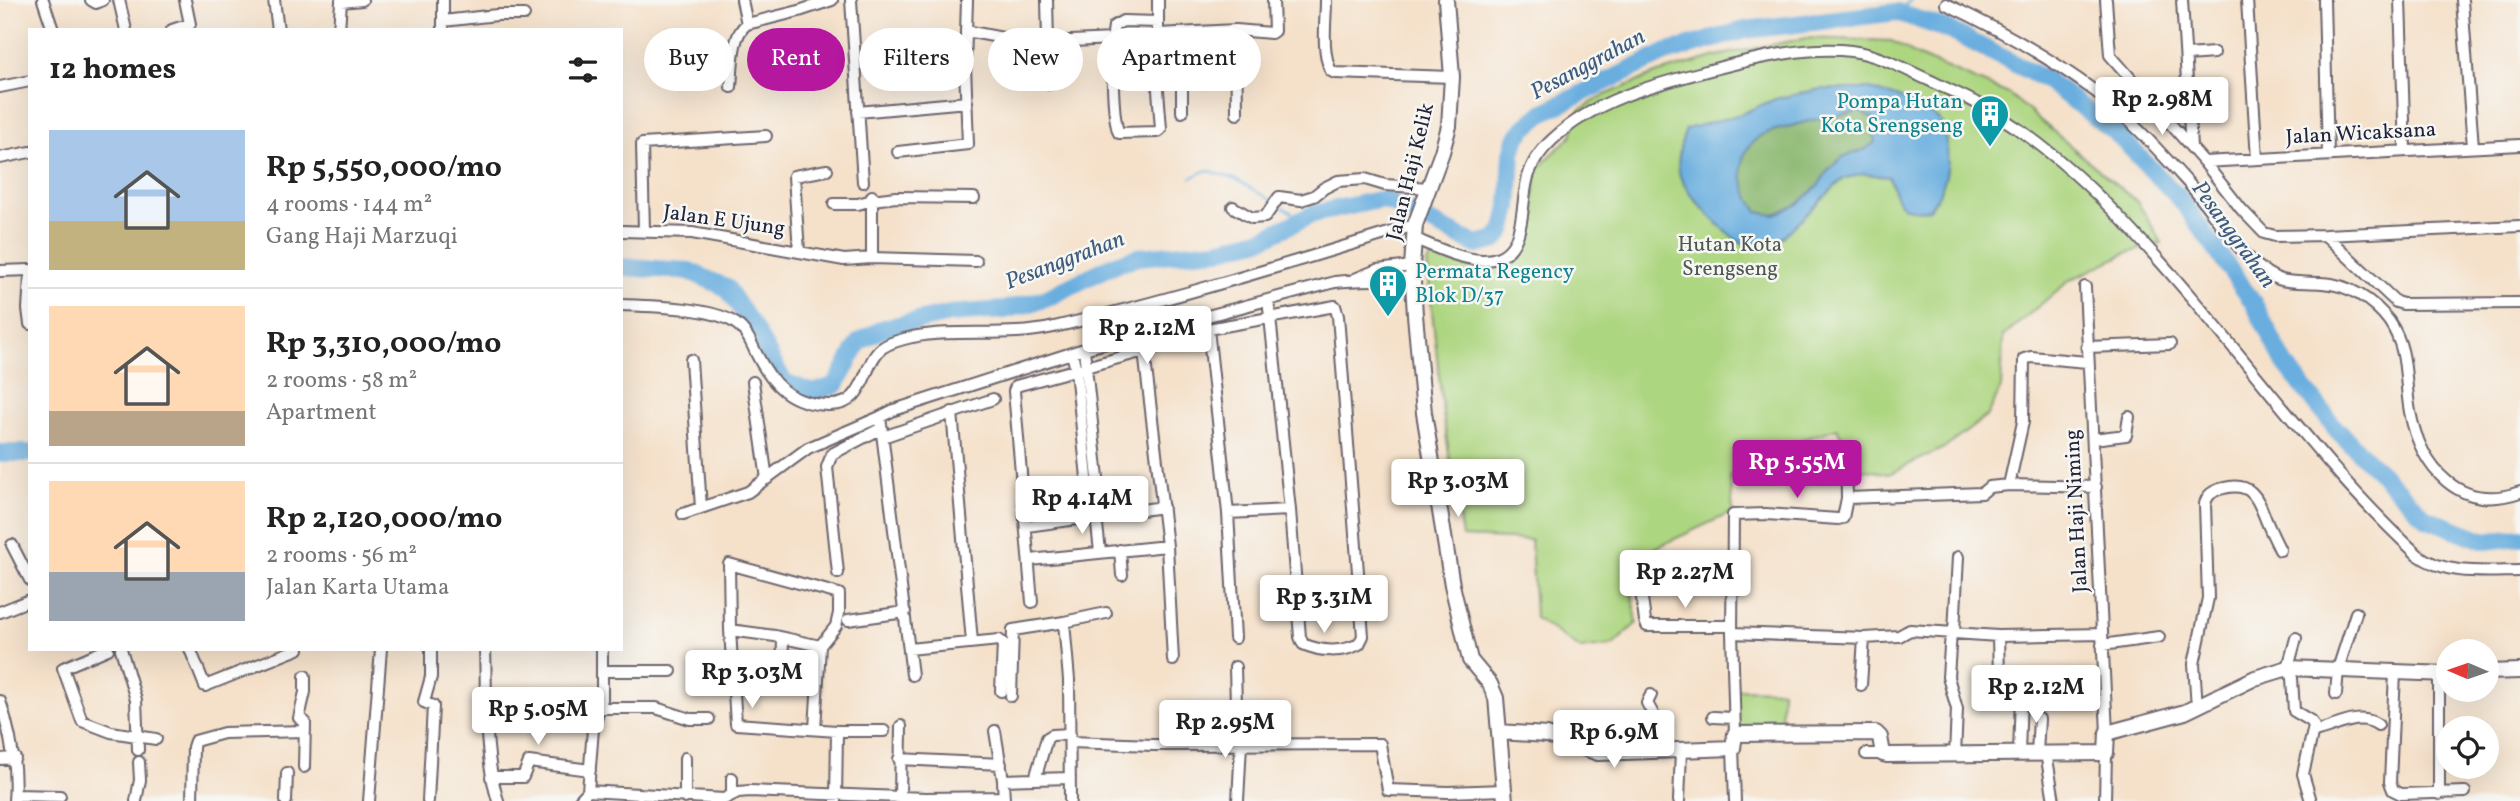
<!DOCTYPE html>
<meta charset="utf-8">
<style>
body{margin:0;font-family:Vollkorn,serif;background:#f2f2f2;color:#222;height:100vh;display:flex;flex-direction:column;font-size:26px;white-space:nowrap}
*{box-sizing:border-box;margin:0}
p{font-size:23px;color:#767676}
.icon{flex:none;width:38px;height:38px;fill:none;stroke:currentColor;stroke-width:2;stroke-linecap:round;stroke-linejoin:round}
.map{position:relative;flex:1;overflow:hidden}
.details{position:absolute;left:28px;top:28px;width:595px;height:623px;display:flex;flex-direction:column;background:#fff;border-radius:0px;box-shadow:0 7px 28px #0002}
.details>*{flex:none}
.hud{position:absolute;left:644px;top:28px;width:665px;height:63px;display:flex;gap:14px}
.needle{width:46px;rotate:272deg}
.tools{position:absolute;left:2436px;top:639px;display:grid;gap:14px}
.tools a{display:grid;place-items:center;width:63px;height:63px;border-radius:50%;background:#fff;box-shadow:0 7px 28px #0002;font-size:35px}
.price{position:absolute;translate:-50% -60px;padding:0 16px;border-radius:7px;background:#fff;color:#222;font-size:23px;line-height:46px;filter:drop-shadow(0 2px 4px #0008)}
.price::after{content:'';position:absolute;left:50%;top:42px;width:21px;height:16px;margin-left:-10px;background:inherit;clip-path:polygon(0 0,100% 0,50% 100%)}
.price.selected{background:#b5179e;color:#fff}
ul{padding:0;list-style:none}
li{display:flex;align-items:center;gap:21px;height:175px;padding:0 21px}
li+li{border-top:2px solid #e0e0e0}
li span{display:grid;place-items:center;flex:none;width:196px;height:140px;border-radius:0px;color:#555}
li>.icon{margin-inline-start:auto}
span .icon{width:84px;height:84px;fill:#fffc;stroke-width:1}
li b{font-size:30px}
h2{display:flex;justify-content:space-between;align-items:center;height:84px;padding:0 21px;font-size:30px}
.pill{padding:0 24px;border-radius:32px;background:#fff;box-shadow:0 7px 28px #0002;font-size:24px;line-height:63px}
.pill.selected{background:#b5179e;color:#fff}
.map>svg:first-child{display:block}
</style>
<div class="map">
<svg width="2520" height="801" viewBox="0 0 2520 801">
<rect width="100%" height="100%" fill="#f6f6f2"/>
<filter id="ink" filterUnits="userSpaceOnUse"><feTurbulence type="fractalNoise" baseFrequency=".0143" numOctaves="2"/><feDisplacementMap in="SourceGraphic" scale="14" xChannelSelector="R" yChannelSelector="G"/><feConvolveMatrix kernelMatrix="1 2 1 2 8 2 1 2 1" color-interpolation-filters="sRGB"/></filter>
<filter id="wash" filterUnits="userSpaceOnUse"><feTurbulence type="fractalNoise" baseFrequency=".00686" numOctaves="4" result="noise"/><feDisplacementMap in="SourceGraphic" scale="28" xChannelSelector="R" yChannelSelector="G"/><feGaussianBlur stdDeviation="1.57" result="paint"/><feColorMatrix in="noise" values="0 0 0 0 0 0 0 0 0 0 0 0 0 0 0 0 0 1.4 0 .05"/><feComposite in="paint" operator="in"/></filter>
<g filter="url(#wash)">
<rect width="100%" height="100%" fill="#f5e1ca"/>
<path fill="#add680" stroke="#687c5e" stroke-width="2" d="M1806,38L1892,41L1916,55L2009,94L2138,203L2162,243L2124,254L2070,280L2003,336L2001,388L1988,415L1946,447L1889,474L1857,468L1837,428L1801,440L1730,476L1733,512L1655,548L1657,570L1630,580L1637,623L1613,645L1581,649L1535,618L1531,540L1462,537L1443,414L1427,263L1432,257L1468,266L1506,267L1531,239L1536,170L1572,135L1580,110L1603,96L1658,73L1721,55Z
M1737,689L1782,690L1781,730L1736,729Z"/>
<path fill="#8ab76e" stroke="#566c54" stroke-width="2" d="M1860,112L1873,118L1875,142L1866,149L1843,157L1828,170L1818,186L1798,204L1775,215L1758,213C1742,188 1730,158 1760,136C1768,131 1782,129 1791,126C1814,119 1836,115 1860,112Z"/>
<path fill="#69aedf" stroke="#46688d" stroke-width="2" fill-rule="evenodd" d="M1820,89H1870L1914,102L1941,121C1951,154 1952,181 1929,209C1897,213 1899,202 1889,177L1864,174L1843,179L1780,240C1770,247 1761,251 1749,247C1731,241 1682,191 1679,172C1677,156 1681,143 1686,129L1741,114L1775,99ZM1860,112L1873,118L1875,142L1866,149L1843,157L1828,170L1818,186L1798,204L1775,215L1758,212C1742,188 1730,158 1760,136C1768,131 1782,129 1791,126C1814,119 1836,115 1860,112Z"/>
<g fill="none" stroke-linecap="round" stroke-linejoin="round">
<path stroke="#69aedf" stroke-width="2.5" d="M1897,12L1911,0
M1191,178L1207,170L1237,180L1273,201
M1278,204L1302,219"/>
<path stroke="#69aedf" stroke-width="18" d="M621,267L689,271L727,288L753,327L784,382L813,393L836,385L859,342L884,328L950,314L1004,310L1045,299L1115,264L1138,257L1218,250L1264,238L1313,214L1383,199L1477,245L1496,240L1504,229L1509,207L1512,154L1516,139L1525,128L1544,112L1665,53L1745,30L1897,12L1951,31L2046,80L2115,132L2182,201L2254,304L2285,364L2337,430L2426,518L2485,541L2520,537
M0,453H30"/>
</g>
</g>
<g filter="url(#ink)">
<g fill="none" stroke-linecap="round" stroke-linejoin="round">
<defs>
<path id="minor" d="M43,0L53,30
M91,0L96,3L103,0
M119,0L126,30
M274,0L278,30
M341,0V2L362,0
M742,0L747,24
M851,0L863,182
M1047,0L1049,84
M1158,0V34L1154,38L1161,129L1157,132L1119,133C1112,121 1111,42 1114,26L1123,21L1158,22
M1326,0C1326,22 1321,51 1331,71L1335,73L1452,77
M2106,0L2110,55L2204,162L2242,210L2264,233L2275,236L2325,235L2520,226
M2182,0L2191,147
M2247,0L2257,159
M2324,0L2328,155
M2400,0L2405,151
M2462,0L2473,147
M1946,4C1999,29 2049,57 2096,92C2130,118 2161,153 2190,185C2212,210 2229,240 2254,263C2279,286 2291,281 2322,283C2348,284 2373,300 2389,321C2409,350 2404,379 2410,412C2421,468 2459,513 2520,492
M443,21L497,15H524
M747,24L799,11L832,0
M172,30L190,24L185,0
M339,30L341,2
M443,30V0
M1236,30L1237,114
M966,31L1030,43L1113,39
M1158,34L1236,30L1271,33L1274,31L1273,0
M2187,55L2214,53
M920,69L965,66
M0,87L30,81
M731,87C733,68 731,35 747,24
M858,112L967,102
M1182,112V33
M898,152L968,144L965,66L967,0
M0,158L30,152
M2204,162L2520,145
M834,204H858L872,200V196
M1233,207L1252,218L1265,217L1279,197L1301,200L1314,196L1324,188L1338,181L1365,179L1385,185L1429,188
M621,231L692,233L844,260L872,258L976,261
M644,231L642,144L766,136
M2325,235L2396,302L2403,304L2520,303
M1413,238C1435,247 1459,259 1482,260C1529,261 1519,206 1528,177C1532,162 1541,150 1553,139C1597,98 1657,84 1714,69C1756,58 1807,46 1851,51C1878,54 1906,70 1931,81C1946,89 1963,95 1978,104C2057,147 2121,216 2179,283C2258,374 2329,473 2418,555C2446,576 2487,571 2520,571
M799,252L794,176L827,170
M872,258V200L896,197L974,198
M0,271L30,270
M30,276L28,309L30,324
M1355,279L1377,270L1412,266
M2085,287L2107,733
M621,305C650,306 712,307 735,323C745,329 751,342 756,353C772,385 790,404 828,405C867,407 862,363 882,348C890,342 903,339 912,337C959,328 1007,338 1054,327C1176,299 1296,261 1415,225
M1208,329L1228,513L1235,638
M2087,347L2170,344
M1084,349L1102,515
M1144,351L1167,546L1173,660
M1072,353L1076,370L1091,517
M691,360L701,508
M753,382L767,479
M952,412L972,642
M883,437L993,399
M2093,439L2126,435L2129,417
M2009,485L2023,422L2024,359L2031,357L2087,362
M1847,498L1982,493L1989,487L2009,485L2096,487
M1228,513L1290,510
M683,514L748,492L808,448L880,417
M1096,516L1100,552
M1027,526L1163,507
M12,545L30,580
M1120,550L1122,575
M1030,560L1167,546
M838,573L827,467L832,454L882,428
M1641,591L1645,621L1647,626H1732
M1032,602L1014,391L1016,386L1144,351L1208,329L1335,306L1338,316L1363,636L1359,644C1342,653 1321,652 1303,644L1300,637L1290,510L1270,317L1268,300
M0,612L30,600
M848,620L905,612
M730,630L775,636L820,646
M1951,632L1948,677L1957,709L1955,756
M1954,632L1958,557
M1732,633L1864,638L1899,636L1910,630L1998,636L2102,634
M1998,636L1999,677
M2296,638L2288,668L2292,678L2294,711L2311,721L2314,726L2303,774L2311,801
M2102,645L2159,637
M108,649L63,668L82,721L111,732L156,739
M121,649L136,700L138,750
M190,649L205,686L298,649
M485,649C487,700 483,752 498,801
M909,649L999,640L1003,643L1001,691
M1235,667L1237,744
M602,671H671
M2395,673L2390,782L2393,790L2401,794L2465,792
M912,675L880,417L894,410L1084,349L1335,282C1361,279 1387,281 1413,278
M782,679L783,638
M1861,685L1864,638
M2336,694L2338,669L2356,613
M1651,695L1647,703L1660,727L1661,751
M1011,696L1013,630L1064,622
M0,701C11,734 17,766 14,801
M2197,707L2194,664L2208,598L2205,504C2207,494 2214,490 2224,488C2253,481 2258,500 2266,520C2270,530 2275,540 2280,550
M600,708H656L690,719H709
M1713,717L1734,718
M815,729L820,646L836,626L839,613V594L729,564L730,630L736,724L837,731H884
M995,731L1003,780L1004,801
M2314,732C2335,728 2358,711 2378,725
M1735,734L1732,633L1733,515L1766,514L1838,519L1843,518L1847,498L1846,450
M1070,742L1153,745L1380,744L1388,790L1448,792L1504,790
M1733,748L1735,801
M2019,753L2021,696
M2037,753L2039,719
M2046,753L2054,801
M1866,754H1883
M0,759L15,758
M899,759L1001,764
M304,767L305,722L299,718L305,692V676
M491,777H523L529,762L590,770
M732,778V794
M1035,779L1047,738L1052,735L1070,734
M1003,780L1070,778
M588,791L593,729L602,699V649
M2439,794V675
M15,795L60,796
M685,798V758
M136,801L140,780L139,762
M192,801L193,747L195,741L224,733L305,731
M286,801L287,773
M369,801L381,649
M428,801L433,706L424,702L431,677V649
M579,801L588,791L724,799L738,792L750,791L926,798L1004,797
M836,801L837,731
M900,801L901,726
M1070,801L1069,680L1064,622L1106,613
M1238,801L1241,744
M1679,801L1681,750
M2105,801L2106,753"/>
<path id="tertiary" d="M1446,0L1452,77L1449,126L1442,152L1415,225L1412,266L1415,315L1424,413L1452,585L1470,660L1490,684L1496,698L1505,801
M2487,672L2520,671
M1499,732L1547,735L1598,753L1733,748L1735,734L1876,733L1880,737L1883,754L1887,755L2106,753L2107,733L2185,712L2255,678L2288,668L2448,674"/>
</defs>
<use href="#minor" stroke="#6c656d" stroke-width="14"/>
<use href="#tertiary" stroke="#6c656d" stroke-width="18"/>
<use href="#minor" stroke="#fff" stroke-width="10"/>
<use href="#tertiary" stroke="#fff" stroke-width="14"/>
</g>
</g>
<defs>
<symbol id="building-pin" viewBox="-11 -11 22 30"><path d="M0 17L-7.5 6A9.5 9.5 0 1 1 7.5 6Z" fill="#0f9aa8" stroke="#f6f6f2"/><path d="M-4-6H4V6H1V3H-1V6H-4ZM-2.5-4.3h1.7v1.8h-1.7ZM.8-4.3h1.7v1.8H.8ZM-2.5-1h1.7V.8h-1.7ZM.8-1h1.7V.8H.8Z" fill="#fff"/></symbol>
</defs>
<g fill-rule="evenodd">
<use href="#building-pin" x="1968" y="92" width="44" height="60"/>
<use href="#building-pin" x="1366" y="262" width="44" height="60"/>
</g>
<g text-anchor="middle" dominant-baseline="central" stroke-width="5" stroke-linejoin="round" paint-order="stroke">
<g font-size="21" fill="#0d838f" stroke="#f6f6f2" text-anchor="end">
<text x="1963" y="102">Pompa Hutan<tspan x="1963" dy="24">Kota Srengseng</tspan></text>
<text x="1415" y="272" text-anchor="start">Permata Regency<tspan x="1415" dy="24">Blok D/37</tspan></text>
</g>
<g font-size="21" fill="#22223b" stroke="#f6f6f2">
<text transform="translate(2361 134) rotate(-3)">Jalan Wicaksana</text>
<text transform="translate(1411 172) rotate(-76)">Jalan Haji Kelik</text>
<text transform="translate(724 221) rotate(8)">Jalan E Ujung</text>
<text transform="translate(2077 511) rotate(-93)">Jalan Haji Niming</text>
</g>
<g font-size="21" fill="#4c5850" stroke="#f6f6f2">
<text x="1730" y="245">Hutan Kota<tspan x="1730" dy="24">Srengseng</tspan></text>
</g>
<g font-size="23" font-style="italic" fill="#3e5a7d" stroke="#f6f6f2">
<text transform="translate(1588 65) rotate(-28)">Pesanggrahan</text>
<text transform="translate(2233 235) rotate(54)">Pesanggrahan</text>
<text transform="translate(1065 261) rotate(-21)">Pesanggrahan</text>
</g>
</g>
</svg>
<div class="tools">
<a><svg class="needle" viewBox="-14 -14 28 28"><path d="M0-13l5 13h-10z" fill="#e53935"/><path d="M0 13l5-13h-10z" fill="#767676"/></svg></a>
<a><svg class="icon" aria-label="locate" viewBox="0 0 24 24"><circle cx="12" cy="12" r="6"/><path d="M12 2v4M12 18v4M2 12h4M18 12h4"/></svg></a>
</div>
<b class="price" style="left:2162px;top:137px">Rp 2.98M</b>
<b class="price" style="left:1147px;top:366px">Rp 2.12M</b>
<b class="price selected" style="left:1797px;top:500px">Rp 5.55M</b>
<b class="price" style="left:1458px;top:519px">Rp 3.03M</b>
<b class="price" style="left:1082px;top:536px">Rp 4.14M</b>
<b class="price" style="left:1685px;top:610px">Rp 2.27M</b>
<b class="price" style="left:1324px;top:635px">Rp 3.31M</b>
<b class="price" style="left:752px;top:710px">Rp 3.03M</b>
<b class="price" style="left:2036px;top:725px">Rp 2.12M</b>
<b class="price" style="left:538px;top:747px">Rp 5.05M</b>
<b class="price" style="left:1225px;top:760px">Rp 2.95M</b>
<b class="price" style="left:1614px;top:770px">Rp 6.9M</b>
<div class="hud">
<a class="pill">Buy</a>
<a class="pill selected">Rent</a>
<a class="pill">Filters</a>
<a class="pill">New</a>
<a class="pill">Apartment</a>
</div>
<section class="details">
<h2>12 homes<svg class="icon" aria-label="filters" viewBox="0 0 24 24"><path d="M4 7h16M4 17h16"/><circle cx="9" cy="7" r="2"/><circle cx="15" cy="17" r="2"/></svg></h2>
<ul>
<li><span style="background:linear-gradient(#a9c7e8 65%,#c2b280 0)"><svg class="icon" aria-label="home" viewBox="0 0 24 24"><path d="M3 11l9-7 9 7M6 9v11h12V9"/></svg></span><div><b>Rp 5,550,000/mo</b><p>4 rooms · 144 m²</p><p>Gang Haji Marzuqi</p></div></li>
<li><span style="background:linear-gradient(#ffd9b3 75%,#b9a48a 0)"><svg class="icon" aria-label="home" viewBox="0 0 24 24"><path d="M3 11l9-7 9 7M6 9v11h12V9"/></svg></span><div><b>Rp 3,310,000/mo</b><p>2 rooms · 58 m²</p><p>Apartment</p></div></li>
<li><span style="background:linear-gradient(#ffd9b3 65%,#9aa5b1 0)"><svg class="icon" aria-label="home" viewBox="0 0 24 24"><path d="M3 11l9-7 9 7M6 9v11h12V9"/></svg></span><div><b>Rp 2,120,000/mo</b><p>2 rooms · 56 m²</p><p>Jalan Karta Utama</p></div></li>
</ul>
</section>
</div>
